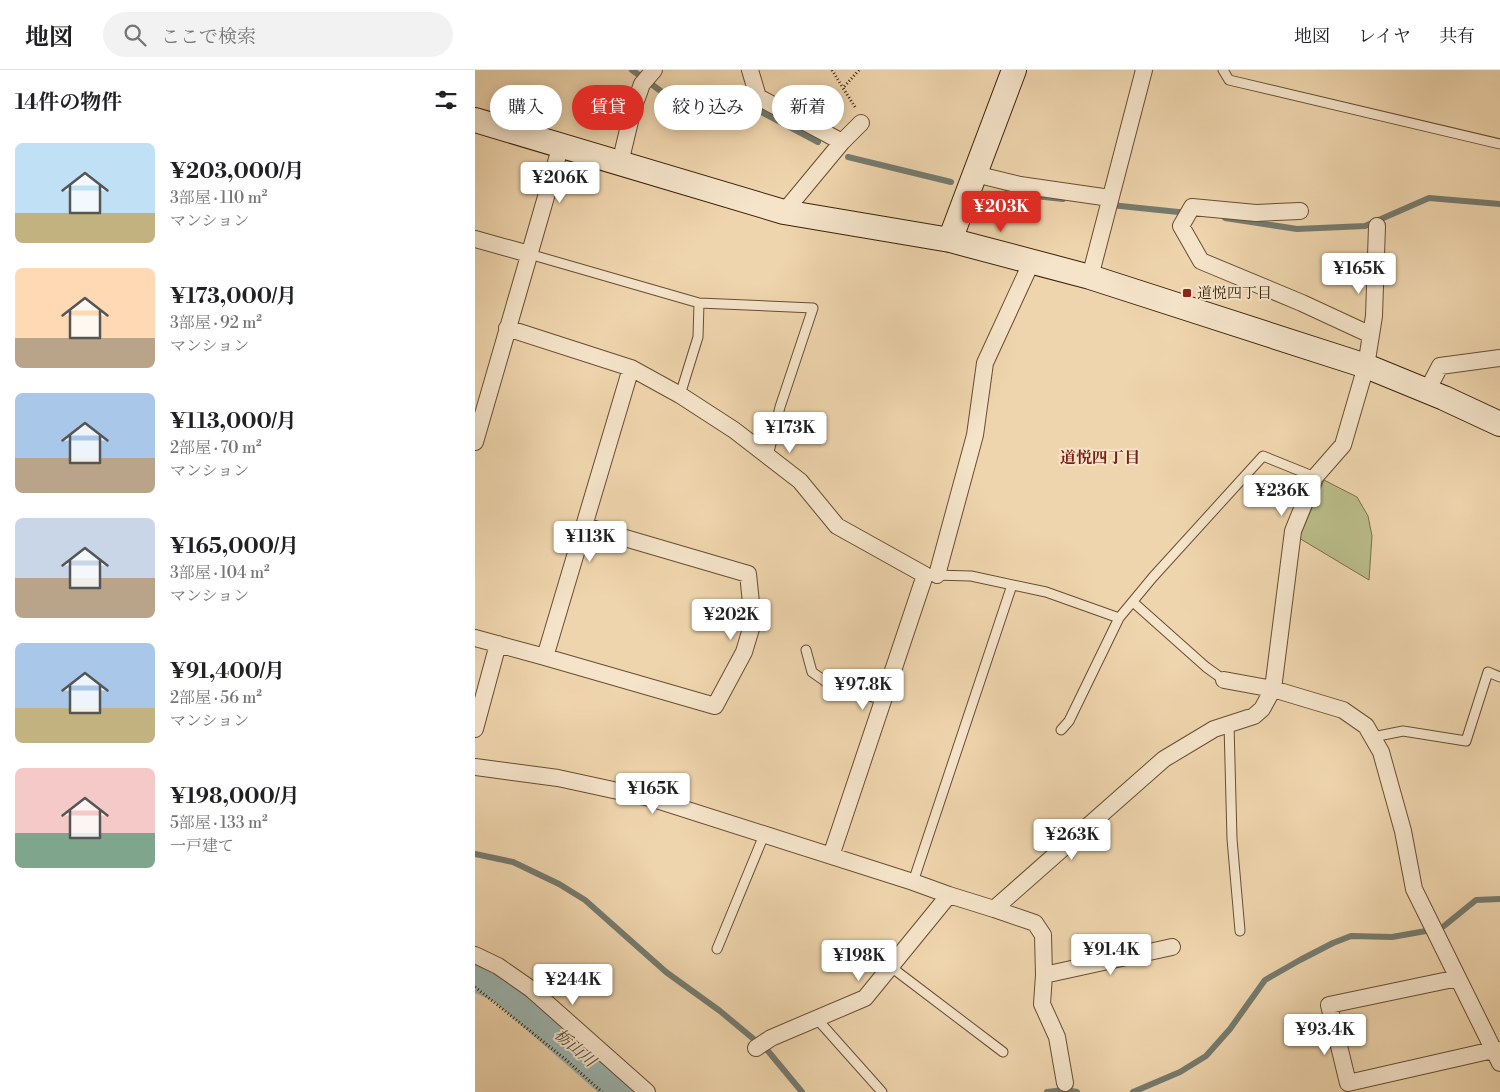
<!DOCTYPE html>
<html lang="ja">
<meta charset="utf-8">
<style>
body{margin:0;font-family:"Libre Bodoni","Noto Serif JP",serif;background:#f2f2f2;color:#202124;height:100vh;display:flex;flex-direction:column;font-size:19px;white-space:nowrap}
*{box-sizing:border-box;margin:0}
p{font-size:16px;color:#757577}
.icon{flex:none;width:28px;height:28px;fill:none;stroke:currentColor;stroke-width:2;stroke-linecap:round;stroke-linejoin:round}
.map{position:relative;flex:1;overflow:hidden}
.panel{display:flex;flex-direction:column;background:#fff;width:475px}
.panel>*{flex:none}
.hud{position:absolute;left:15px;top:15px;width:475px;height:45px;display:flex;gap:10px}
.price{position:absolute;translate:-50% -42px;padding:0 11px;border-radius:5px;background:#fff;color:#222;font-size:16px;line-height:32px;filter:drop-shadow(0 1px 2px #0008)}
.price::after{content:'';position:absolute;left:50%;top:30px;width:15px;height:11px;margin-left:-8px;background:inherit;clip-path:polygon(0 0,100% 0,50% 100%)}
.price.on{background:#d93025;color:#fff}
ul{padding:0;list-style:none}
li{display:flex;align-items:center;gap:15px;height:125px;padding:0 15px}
li span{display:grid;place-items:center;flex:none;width:140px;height:100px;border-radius:8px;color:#555}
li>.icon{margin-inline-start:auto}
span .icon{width:60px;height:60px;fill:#fffc;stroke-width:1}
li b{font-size:21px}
h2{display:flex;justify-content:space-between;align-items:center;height:60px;padding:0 15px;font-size:21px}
.tag{padding:0 18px;border-radius:22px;background:#fff;box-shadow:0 2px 12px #0003;font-size:18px;line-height:45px}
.tag.on{background:#d93025;color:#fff}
header{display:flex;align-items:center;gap:30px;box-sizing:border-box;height:70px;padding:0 25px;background:#fff;border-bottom:1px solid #e0e0e0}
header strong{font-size:24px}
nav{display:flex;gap:28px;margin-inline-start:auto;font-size:18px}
.search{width:350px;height:45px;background:#f2f2f2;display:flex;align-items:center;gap:12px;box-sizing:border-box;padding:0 18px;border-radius:28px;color:#757577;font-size:19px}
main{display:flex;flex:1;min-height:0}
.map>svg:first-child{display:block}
</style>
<header>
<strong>地図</strong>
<div class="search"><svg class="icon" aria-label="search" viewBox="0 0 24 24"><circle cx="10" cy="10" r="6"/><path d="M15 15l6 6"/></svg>ここで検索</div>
<nav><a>地図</a><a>レイヤ</a><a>共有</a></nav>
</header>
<main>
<section class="panel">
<h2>14件の物件<svg class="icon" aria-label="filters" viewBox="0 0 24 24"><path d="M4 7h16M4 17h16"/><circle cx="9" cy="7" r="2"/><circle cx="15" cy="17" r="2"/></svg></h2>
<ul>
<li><span style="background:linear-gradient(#bfe0f5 70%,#c2b280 0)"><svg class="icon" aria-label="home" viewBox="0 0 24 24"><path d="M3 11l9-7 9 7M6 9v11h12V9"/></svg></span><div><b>¥203,000/月</b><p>3部屋 · 110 m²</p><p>マンション</p></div></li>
<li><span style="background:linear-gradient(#ffd9b3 70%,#b9a48a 0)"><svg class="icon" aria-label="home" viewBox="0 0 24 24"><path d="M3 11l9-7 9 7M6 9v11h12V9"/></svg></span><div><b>¥173,000/月</b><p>3部屋 · 92 m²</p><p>マンション</p></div></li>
<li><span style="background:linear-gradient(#a9c7e8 65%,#b9a48a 0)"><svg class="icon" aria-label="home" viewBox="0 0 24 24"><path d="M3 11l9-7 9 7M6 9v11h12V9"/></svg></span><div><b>¥113,000/月</b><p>2部屋 · 70 m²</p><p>マンション</p></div></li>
<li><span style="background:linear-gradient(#c9d6e8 60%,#b9a48a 0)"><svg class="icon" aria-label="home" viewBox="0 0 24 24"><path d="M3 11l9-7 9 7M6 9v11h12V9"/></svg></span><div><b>¥165,000/月</b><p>3部屋 · 104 m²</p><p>マンション</p></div></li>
<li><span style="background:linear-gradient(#a9c7e8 65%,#c2b280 0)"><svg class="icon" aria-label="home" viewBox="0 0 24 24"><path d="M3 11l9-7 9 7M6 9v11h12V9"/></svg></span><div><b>¥91,400/月</b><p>2部屋 · 56 m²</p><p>マンション</p></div></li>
<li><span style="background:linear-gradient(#f6c9c9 65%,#7fa58c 0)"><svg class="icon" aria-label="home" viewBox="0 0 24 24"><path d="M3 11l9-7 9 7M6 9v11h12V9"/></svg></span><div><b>¥198,000/月</b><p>5部屋 · 133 m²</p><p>一戸建て</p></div></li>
</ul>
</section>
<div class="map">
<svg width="1025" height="1022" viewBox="0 0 1025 1022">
<rect width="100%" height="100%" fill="#efd5ad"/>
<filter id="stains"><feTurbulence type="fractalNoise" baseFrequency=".004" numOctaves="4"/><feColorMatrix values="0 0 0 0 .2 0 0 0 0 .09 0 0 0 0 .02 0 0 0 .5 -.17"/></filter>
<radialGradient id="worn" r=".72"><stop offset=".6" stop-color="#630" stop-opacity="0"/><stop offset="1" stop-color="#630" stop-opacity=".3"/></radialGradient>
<path fill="#babd89" stroke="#7a6f49" d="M849,410L882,427L893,446L897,466L894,510L824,468Z"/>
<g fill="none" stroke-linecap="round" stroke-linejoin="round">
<path stroke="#757b6f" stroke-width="6" d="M157,0L194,27L215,32L249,27L273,35L343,72
M373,87L476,112
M532,123L588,129
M636,135L713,143
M750,148L822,159L890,156L954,128L1025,134
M0,784L38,792L84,814L110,830L191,902L245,941L293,981L327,1022
M969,856L1001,830L1025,829
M572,1022L590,1020L602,1022
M658,1022L705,1002L731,986L755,959L790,910L825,890L858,873L876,866L917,867L951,861"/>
<path stroke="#9cb7b3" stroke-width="36" d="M0,903L30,917L150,1022"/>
<defs>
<path id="lane" d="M748,0L754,10L1025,74
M54,184L224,233L338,238L305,337L293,386
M205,325L223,267L224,233
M458,505L496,506L571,522L644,548
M658,532L731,597L749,610
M331,580L337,602L354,614L408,630
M754,654L757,769L765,861
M586,660L594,651L644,548L678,507L788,386L840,407
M898,667L928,661L991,671L1013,602L1025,607
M438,812L537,515
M242,879L289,765
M416,897L528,982
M342,949L407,1022"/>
<path id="street" d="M275,0L283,27L367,72
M145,93L158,39L167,14L179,0
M500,104L545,115L635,128
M825,141L781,143L717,137L706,156L726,191L827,233L896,265
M309,142L367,72L386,53
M0,169L54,184
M615,207L669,0
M32,258L156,298L205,325L259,360L325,411L362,456L450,505L356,786
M952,321L965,296L1025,288
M0,372L86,75
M462,505L500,365L510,293L557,191
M0,568L70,587L156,298
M70,587L240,636L269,582L278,552L273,504L109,456
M749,610L798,619L868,640L891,656L906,682L928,761L939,819L1025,993
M0,659L23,574
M0,697L83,708L175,728L438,812L474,825L519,839L689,689L739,659L779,646L787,639L798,619L818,461L840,407L868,375L891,296L899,246L902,156
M519,839L560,853L568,865L569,905L567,934L582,967L590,1013
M0,885L23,896L56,919L172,1022
M569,905L697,877
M983,908L854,935L873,1013L1018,980H1025
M281,978L296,968L390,928L474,825"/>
<path id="secondary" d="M0,50L309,142L475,170L615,207L891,296L969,328L1025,354
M475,170L539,0"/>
</defs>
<use href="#lane" stroke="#674e32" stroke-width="11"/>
<use href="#street" stroke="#674e32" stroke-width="18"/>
<use href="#secondary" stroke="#3a2109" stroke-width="26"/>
<path stroke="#3a2109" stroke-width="3" stroke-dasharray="1 2.5" stroke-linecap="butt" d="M357,0L368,18
M380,37L368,18L384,0
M0,917L90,989L127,1022"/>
<use href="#lane" stroke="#f5e4ca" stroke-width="9"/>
<use href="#street" stroke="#f5e4ca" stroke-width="16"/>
<use href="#secondary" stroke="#f5e4ca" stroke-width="24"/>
</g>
<rect fill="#8f2418" stroke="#f5e4ca" stroke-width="2" x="707" y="218" width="10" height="10" rx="2.5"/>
<g text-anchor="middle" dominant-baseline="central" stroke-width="4" stroke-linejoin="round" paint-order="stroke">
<g font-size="15" fill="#3a2109" stroke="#f5e4ca" text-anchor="start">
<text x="722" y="223">道悦四丁目</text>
</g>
<g font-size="16" font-weight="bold" fill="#7a1f14" stroke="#f5e4ca">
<text x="625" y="388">道悦四丁目</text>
</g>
<g font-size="16" font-style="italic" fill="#574e3c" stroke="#f5e4ca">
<text transform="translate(100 978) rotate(41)">栃山川</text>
</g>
</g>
<rect width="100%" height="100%" filter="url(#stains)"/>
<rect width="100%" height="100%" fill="url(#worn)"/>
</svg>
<b class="price" style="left:85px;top:134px">¥206K</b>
<b class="price on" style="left:526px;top:163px">¥203K</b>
<b class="price" style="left:884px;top:225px">¥165K</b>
<b class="price" style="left:315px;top:384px">¥173K</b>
<b class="price" style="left:807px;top:447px">¥236K</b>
<b class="price" style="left:115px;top:493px">¥113K</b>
<b class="price" style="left:256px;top:571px">¥202K</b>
<b class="price" style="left:388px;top:641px">¥97.8K</b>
<b class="price" style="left:178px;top:745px">¥165K</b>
<b class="price" style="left:597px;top:791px">¥263K</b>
<b class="price" style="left:636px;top:906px">¥91.4K</b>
<b class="price" style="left:384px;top:912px">¥198K</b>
<b class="price" style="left:98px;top:936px">¥244K</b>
<b class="price" style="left:850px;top:986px">¥93.4K</b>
<div class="hud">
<a class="tag">購入</a>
<a class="tag on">賃貸</a>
<a class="tag">絞り込み</a>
<a class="tag">新着</a>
</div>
</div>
</main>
